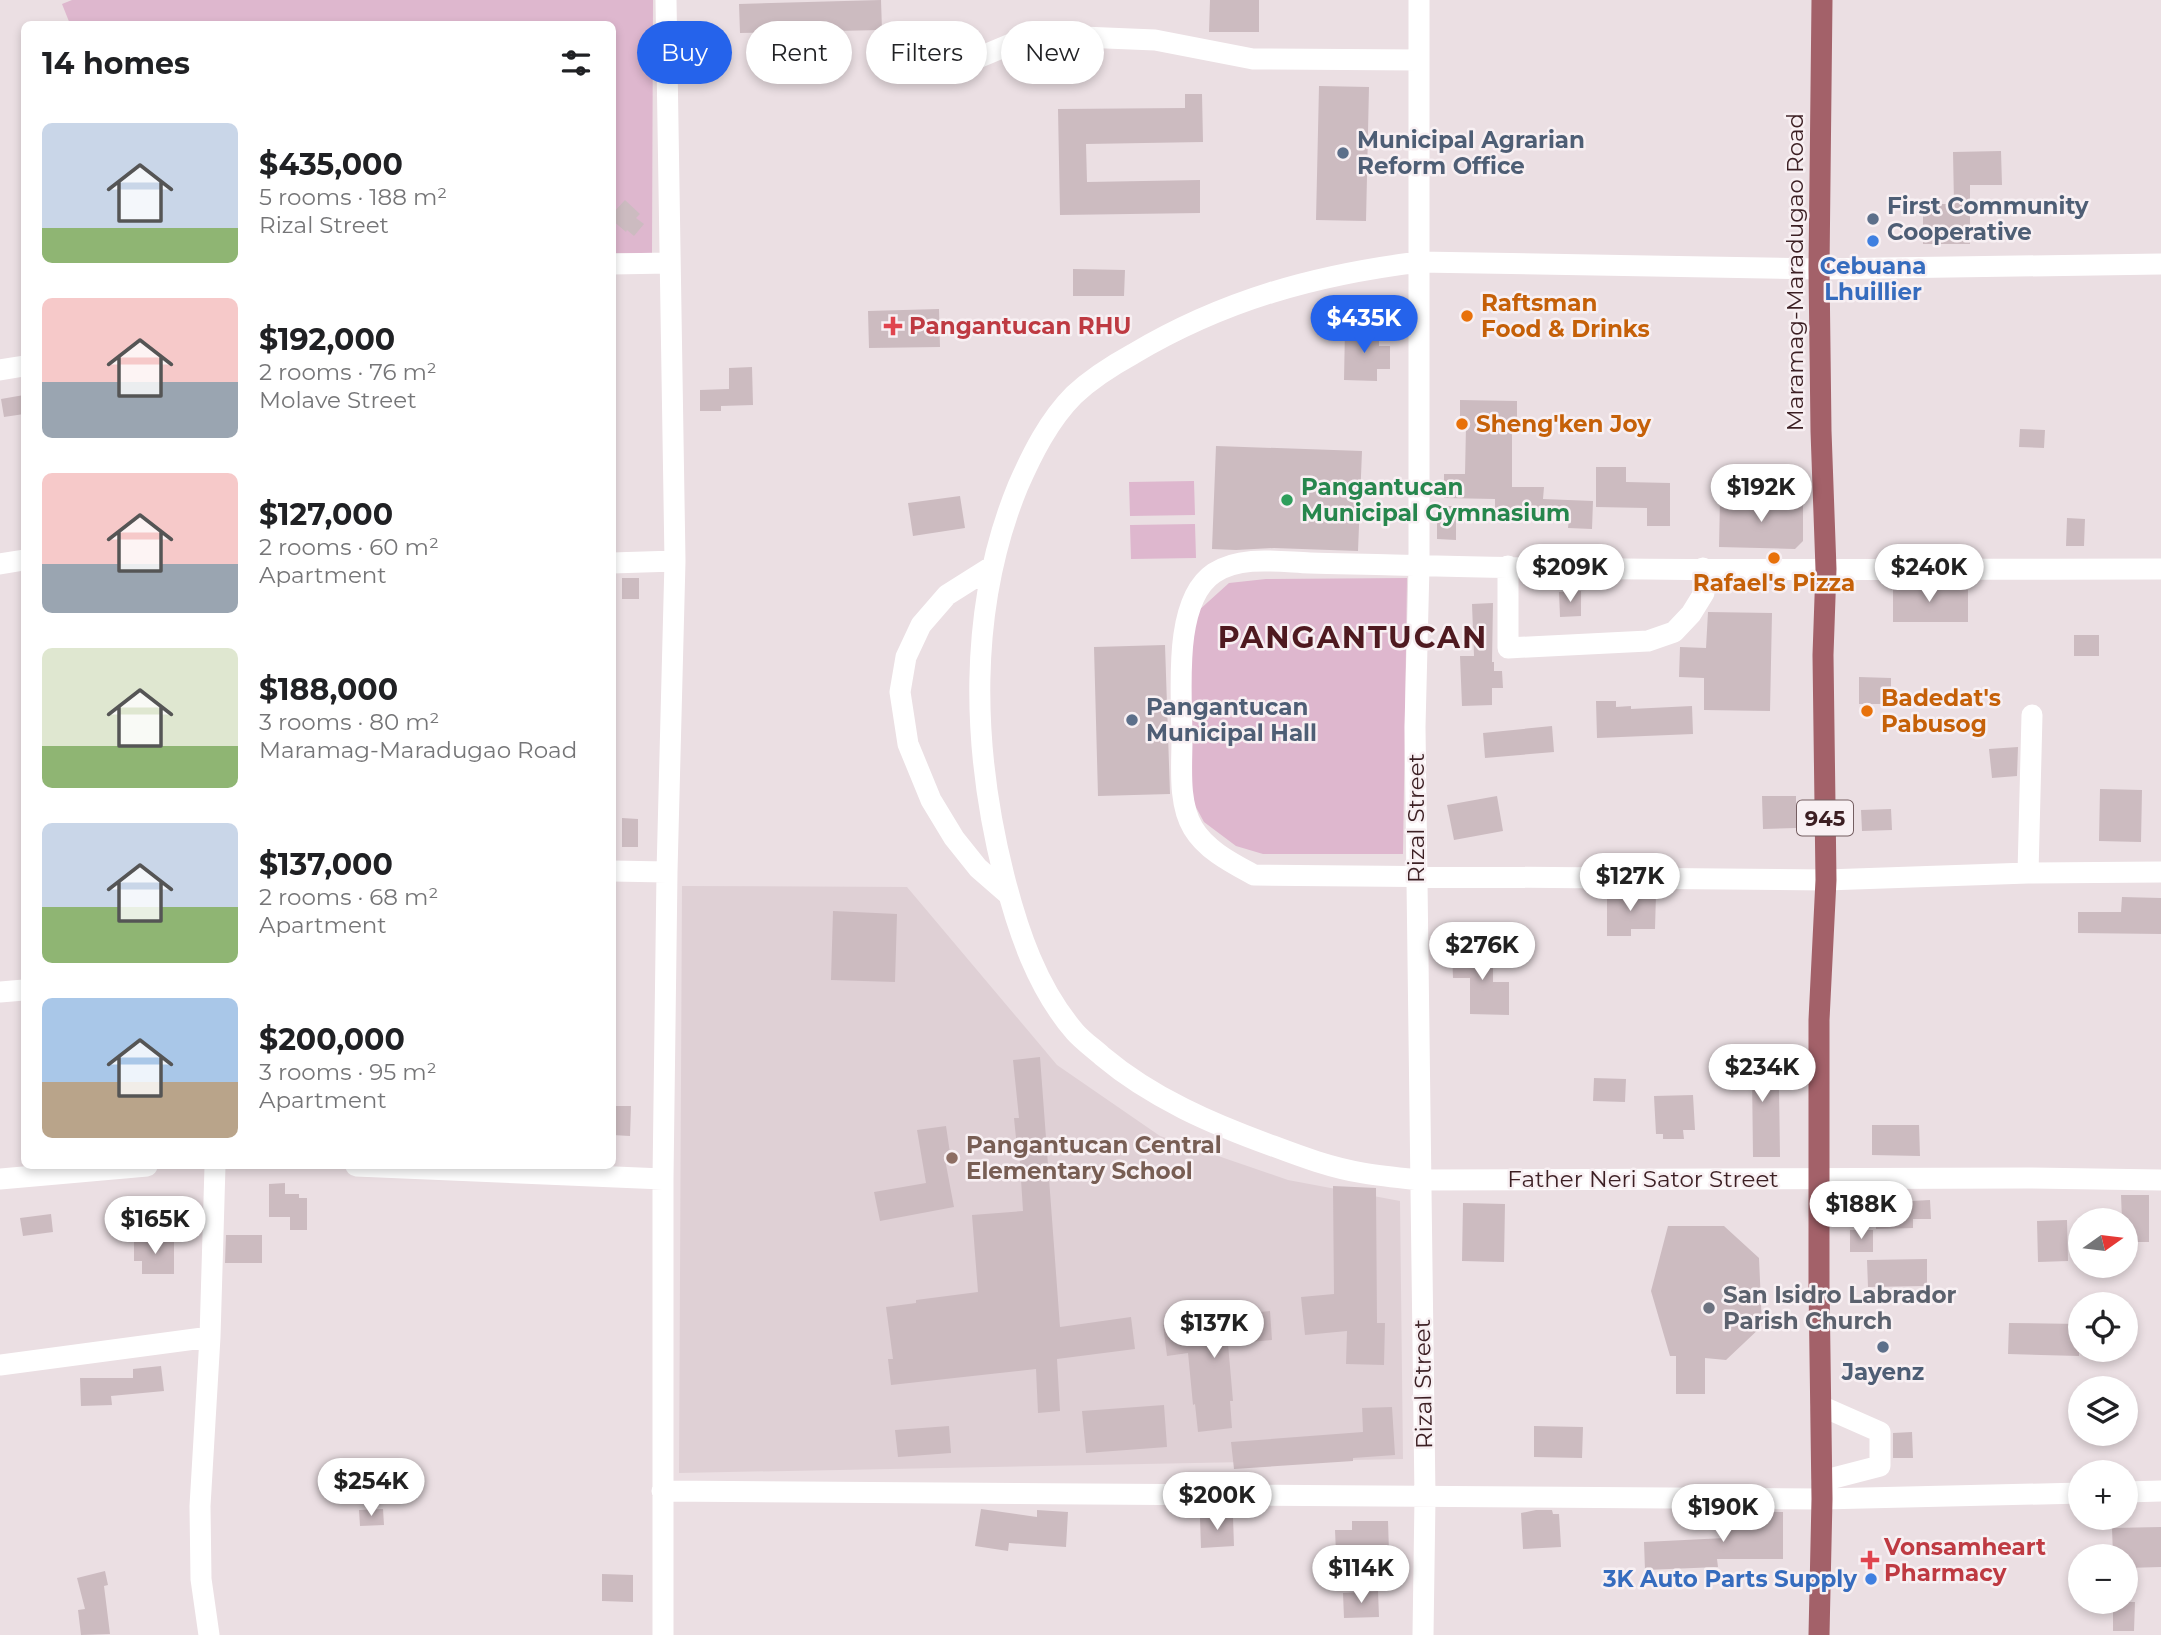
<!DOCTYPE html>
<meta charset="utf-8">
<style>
body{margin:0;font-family:Montserrat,sans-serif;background:#f2f2f2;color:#202124;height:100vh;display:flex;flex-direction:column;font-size:26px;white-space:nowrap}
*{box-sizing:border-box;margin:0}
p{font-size:23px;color:#757577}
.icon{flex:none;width:38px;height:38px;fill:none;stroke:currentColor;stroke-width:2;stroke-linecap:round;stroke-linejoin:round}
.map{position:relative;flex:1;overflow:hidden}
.drawer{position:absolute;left:21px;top:21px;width:595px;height:1148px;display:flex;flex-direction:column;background:#fff;border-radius:10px;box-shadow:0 4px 10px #0003}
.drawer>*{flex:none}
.guide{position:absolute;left:637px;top:21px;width:665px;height:63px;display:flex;gap:14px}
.needle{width:46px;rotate:76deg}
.controls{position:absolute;left:2068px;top:1208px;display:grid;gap:14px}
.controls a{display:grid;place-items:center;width:70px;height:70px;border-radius:50%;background:#fff;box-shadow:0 4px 10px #0003;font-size:35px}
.price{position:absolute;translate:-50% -60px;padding:0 16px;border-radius:24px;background:#fff;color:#222;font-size:23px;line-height:46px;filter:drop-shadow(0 2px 4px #0008)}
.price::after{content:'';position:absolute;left:50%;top:42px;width:21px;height:16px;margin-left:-10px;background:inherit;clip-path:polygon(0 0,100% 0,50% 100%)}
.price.active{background:#2563eb;color:#fff}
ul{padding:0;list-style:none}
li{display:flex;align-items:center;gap:21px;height:175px;padding:0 21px}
li span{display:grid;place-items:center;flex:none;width:196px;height:140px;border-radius:10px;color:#555}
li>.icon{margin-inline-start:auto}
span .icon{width:84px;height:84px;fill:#fffc;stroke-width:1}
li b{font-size:30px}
h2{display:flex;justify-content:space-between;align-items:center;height:84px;padding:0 21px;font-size:30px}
.chip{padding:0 24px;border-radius:32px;background:#fff;box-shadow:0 4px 10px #0003;font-size:24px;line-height:63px}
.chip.active{background:#2563eb;color:#fff}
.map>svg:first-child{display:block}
</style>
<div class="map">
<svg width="2161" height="1635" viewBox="0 0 2161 1635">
<rect width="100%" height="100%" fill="#ebdfe3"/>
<path fill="#dfd0d5" d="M682,886L907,887L1057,1065L1160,1136L1288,1180L1400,1201L1403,1459L679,1473Z"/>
<path fill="#deb7ce" d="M72,0H653L652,253H613L612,24H70L62,4Z
M1194,481L1195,515L1130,516L1129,482Z
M1195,524L1196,558L1131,559L1130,525Z
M1407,578L1403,854H1263L1236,846L1204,822L1191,798L1185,650L1198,611L1229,583L1266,579Z"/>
<path fill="#ccbbc0" d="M881,0L882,30L740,33L739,4Z
M1210,0H1259V32H1209Z
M1319,86L1369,87L1366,221L1316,220Z
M1185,94H1202L1203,142L1086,144L1087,182L1200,180V213L1060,215L1058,109L1185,108Z
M2001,151L2002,185H1970V244H1923V204H1954L1953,152Z
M625,200L640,214L636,218L644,224L634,236L627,230L626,232L612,220V214Z
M1073,269L1125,270L1124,296H1073Z
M939,309L940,347L869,348L868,311Z
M1345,328L1379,329V346H1390V369H1377V381L1344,380Z
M752,367L753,405L721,406V411H700V390L729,389V368Z
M24,395V414L4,417L1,399Z
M1460,400L1517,401V426H1512V487H1544L1543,499L1593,501L1592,529L1568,528L1569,518H1495V499L1444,498V474H1465L1466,426H1460Z
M2020,429L2045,430L2044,448L2019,447Z
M1216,446L1362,451L1358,551L1274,548L1236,550L1212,549Z
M1596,467H1626V482L1670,483V526H1647V508L1596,507Z
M960,496L965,528L913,536L908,503Z
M1720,499L1803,500V541L1795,549L1719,547Z
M1437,506H1456V540L1437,539Z
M2067,518L2085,519L2084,546H2066Z
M622,578H639V599H622Z
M1893,585L1947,586V590H1968V622H1893Z
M1581,591V616L1560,617L1559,592Z
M1493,603L1492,662H1494V671H1502L1503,688H1492V705L1462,706L1460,656H1474L1472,604Z
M1708,612L1772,613L1770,711L1704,710V678L1679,677L1680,647L1706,648Z
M2074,635H2099V656H2074Z
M1165,645L1170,794L1098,796L1094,647Z
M1859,677L1891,678V704H1859Z
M1596,701H1616V707L1631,706V709L1692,706L1693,734L1597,738Z
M1552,726L1554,752L1485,758L1483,733Z
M2018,747L2017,776L1992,778L1989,749Z
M2100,789L2142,790L2141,842L2099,841Z
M1497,796L1503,831L1454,840L1447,805Z
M1762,796H1796V828L1763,829Z
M1891,809L1892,830L1862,831L1861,810Z
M622,818L638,819V847H622Z
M1607,894H1656L1655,929H1631V936H1607Z
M2122,897L2161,898V934L2078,933V912H2121Z
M833,911L897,914L895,982L831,980Z
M1493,950V982H1509V1015L1470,1014V978H1453L1452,951Z
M1738,1049L1767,1051L1765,1089H1779L1780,1157H1753L1752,1074L1737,1073Z
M1040,1057L1060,1327L1131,1317L1135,1349L1057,1359L1060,1411L1038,1413L1036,1369L891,1385L888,1359H893L886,1307L916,1303V1300L978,1292L972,1215L1023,1211L1019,1148H1017L1014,1118H1019L1013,1060Z
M1594,1078L1626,1079L1625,1102L1593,1101Z
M1693,1095L1695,1130H1683L1684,1139H1663V1134H1656L1654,1096Z
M612,1106H631L630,1136L612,1135Z
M1872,1125H1919L1920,1156L1872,1155Z
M946,1126L950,1153L944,1154L954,1207L880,1221L874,1192L926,1183L917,1130Z
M285,1183V1194H299V1198H307V1230H290V1217H269V1184Z
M1333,1186L1376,1188L1377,1323H1385L1384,1365L1346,1364L1347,1331L1305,1335L1301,1297L1334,1294Z
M2121,1195H2149V1242H2126V1220H2122Z
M1930,1200L1931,1219H1913V1228L1876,1229L1875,1203Z
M1463,1203L1505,1204L1504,1262L1462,1261Z
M51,1214L53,1232L23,1236L20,1218Z
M2067,1220L2068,1261L2038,1262L2037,1221Z
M1668,1226H1724L1759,1258L1762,1326L1726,1360L1705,1358V1394H1676V1356H1670L1651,1291Z
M1850,1230H1873V1252H1850Z
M226,1235H262V1263H225Z
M134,1240H174V1274H142V1261H134Z
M1927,1259V1286L1868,1287L1867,1260Z
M1270,1311L1272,1340L1228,1344L1233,1401H1230L1232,1428L1198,1432L1195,1404L1193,1405L1188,1353L1167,1356L1163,1325L1221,1316Z
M2009,1323L2079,1324V1356L2008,1354Z
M161,1366L164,1391L111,1396L112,1405L81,1406L80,1378H133V1369Z
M1164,1405L1167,1447L1086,1453L1082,1411Z
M1392,1407L1395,1455L1353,1458V1461L1234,1469L1231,1442L1363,1432L1362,1408Z
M949,1426L951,1453L898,1457L895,1430Z
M1534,1426L1583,1427L1582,1458L1534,1457Z
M1912,1432L1913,1458H1893V1433Z
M383,1509L384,1525L360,1526L359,1510Z
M981,1509L1037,1517V1510L1068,1512L1066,1547L1009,1543L1008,1551L975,1546Z
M1536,1510H1552L1553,1514H1559L1561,1547L1523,1549L1521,1513Z
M1724,1511L1783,1512V1559H1717L1718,1567L1645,1570L1644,1542L1725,1538Z
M1233,1517L1234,1546L1201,1548L1200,1518Z
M1352,1521H1388L1389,1552L1336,1553L1335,1530H1352Z
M2161,1527V1567L2126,1568V1556H2113L2112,1528Z
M105,1571L108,1585L104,1586L110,1634L81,1635L78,1610L85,1609L77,1578Z
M602,1574L633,1575V1602L602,1601Z
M1378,1591L1379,1617L1344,1618L1343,1593Z
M2113,1602H2135L2134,1631H2113Z"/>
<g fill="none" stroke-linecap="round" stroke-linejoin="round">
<path stroke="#fff" stroke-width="21" d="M1419,0V566L1415,727L1425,1498L1423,1635
M956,67L1011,44L1058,36L1155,40L1253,59L1419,60
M612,264L669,263
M2161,264L1819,269L1419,262C1315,275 1224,300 1133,354C1113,365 1091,379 1074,395C1049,420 1032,454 1018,486C967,610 972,749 1004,876C1018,931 1037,988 1075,1032C1083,1041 1093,1048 1102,1056C1152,1098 1212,1124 1273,1146C1302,1157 1332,1168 1363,1173C1381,1176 1401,1178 1420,1180L2027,1178L2161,1180
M0,370L24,366
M612,563L675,561
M0,564L24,560
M993,566L947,595L921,625L906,657L900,692L908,744L931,800L954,838L978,868L1009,895
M1508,566V648L1648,641L1674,632L1691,614L1704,593L1703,568
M2161,569C1906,569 1650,572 1394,565C1366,564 1338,564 1310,563C1280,562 1241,555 1214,573C1172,601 1182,693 1182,739C1182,766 1178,803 1193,828C1206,850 1232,863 1254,875L1826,880L2028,873L2161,872
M612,871L667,872
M2028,873L2032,715
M0,992L24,990
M356,1166L663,1179
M0,1179L147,1166
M0,1365L210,1337
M1821,1406L1880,1432V1466L1822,1481
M662,1491L1822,1499L2081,1493
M2126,1492L2161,1491
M209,1635L201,1579L200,1506L210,1337L215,1166
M663,1635V1179L667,872L675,561L666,0"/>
<path stroke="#a36169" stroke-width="21" d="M1819,1635L1822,1499L1819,1284V1020L1826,880L1823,655L1826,569L1821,431L1819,269L1822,0"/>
</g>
<g fill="#5c6f8a" stroke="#f8f0f3" stroke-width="2.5">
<circle cx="1343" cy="153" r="7"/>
<circle cx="1873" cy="219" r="7"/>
<circle cx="1132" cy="720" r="7"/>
<circle cx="1883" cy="1347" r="7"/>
</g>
<g fill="#3f7fe0" stroke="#f8f0f3" stroke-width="2.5">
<circle cx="1873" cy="241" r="7"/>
<circle cx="1871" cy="1579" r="7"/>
</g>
<g fill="#e8710a" stroke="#f8f0f3" stroke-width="2.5">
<circle cx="1467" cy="316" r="7"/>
<circle cx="1462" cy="424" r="7"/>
<circle cx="1774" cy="558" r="7"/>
<circle cx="1867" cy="711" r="7"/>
</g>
<g fill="#e0444e" stroke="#f8f0f3" stroke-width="2.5">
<path d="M889.5 315.5h7v7h7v7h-7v7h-7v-7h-7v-7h7z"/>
<path d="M1866.5 1549.5h7v7h7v7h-7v7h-7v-7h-7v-7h7z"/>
</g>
<circle fill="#2e9e5b" stroke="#f8f0f3" stroke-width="2.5" cx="1287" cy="500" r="7"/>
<circle fill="#8d6e63" stroke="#f8f0f3" stroke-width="2.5" cx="952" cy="1158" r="7"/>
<circle fill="#6b7280" stroke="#f8f0f3" stroke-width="2.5" cx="1709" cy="1308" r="7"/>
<g text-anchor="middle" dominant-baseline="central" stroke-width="5" stroke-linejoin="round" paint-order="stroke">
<rect fill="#f8f0f3" stroke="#745e61" stroke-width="2" x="1797" y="800.5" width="56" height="35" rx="5"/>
<g font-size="21" font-weight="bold" fill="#3c1f23">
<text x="1825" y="818">945</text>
</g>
<g font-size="23" font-weight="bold" fill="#4e5e75" stroke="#f8f0f3" text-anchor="start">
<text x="1357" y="140">Municipal Agrarian<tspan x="1357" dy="26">Reform Office</tspan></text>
<text x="1887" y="206">First Community<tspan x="1887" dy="26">Cooperative</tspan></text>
<text x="1146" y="707">Pangantucan<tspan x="1146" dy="26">Municipal Hall</tspan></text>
<text x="1883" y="1372" text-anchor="middle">Jayenz</text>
</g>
<g font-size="23" font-weight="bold" fill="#366cbe" stroke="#f8f0f3">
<text x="1873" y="266">Cebuana<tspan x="1873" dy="26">Lhuillier</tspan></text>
<text x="1857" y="1579" text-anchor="end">3K Auto Parts Supply</text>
</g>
<g font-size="23" fill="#3c1f23" stroke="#f8f0f3">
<text transform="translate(1795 272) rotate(-90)">Maramag-Maradugao Road</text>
<text transform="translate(1416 818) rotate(-90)">Rizal Street</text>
<text x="1643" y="1179">Father Neri Sator Street</text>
<text transform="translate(1423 1384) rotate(-91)">Rizal Street</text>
</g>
<g font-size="23" font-weight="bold" fill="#c56008" stroke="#f8f0f3" text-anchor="start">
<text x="1481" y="303">Raftsman<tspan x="1481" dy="26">Food &amp; Drinks</tspan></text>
<text x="1476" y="424">Sheng'ken Joy</text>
<text x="1774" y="583" text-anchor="middle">Rafael's Pizza</text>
<text x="1881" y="698">Badedat's<tspan x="1881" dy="26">Pabusog</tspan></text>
</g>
<g font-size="23" font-weight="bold" fill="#be3a42" stroke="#f8f0f3" text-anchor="start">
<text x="909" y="326">Pangantucan RHU</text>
<text x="1884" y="1547">Vonsamheart<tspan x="1884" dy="26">Pharmacy</tspan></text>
</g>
<g font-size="23" font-weight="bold" fill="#27864d" stroke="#f8f0f3" text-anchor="start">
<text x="1301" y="487">Pangantucan<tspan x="1301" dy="26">Municipal Gymnasium</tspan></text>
</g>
<g font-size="23" font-weight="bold" fill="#785e54" stroke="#f8f0f3" text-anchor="start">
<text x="966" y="1145">Pangantucan Central<tspan x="966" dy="26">Elementary School</tspan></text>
</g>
<g font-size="23" font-weight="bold" fill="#5b616d" stroke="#f8f0f3" text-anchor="start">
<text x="1723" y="1295">San Isidro Labrador<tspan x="1723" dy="26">Parish Church</tspan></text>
</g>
<g font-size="30" font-weight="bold" letter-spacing="2" fill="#4f1a20" stroke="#f8f0f3">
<text x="1353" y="637">PANGANTUCAN</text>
</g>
</g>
</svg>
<div class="controls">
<a><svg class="needle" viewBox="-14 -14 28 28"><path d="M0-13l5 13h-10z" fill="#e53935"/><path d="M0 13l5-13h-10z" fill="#757577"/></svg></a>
<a><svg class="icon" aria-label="locate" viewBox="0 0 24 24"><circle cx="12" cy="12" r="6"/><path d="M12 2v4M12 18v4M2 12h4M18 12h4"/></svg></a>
<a><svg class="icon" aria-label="layers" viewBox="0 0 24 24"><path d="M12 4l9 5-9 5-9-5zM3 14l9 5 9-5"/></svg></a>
<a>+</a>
<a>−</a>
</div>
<b class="price active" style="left:1364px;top:355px">$435K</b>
<b class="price" style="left:1761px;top:524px">$192K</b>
<b class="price" style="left:1570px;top:604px">$209K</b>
<b class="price" style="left:1929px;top:604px">$240K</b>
<b class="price" style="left:1630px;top:913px">$127K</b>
<b class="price" style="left:1482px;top:982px">$276K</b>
<b class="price" style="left:1762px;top:1104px">$234K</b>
<b class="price" style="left:1861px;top:1241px">$188K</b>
<b class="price" style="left:155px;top:1256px">$165K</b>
<b class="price" style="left:1214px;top:1360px">$137K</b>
<b class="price" style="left:371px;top:1518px">$254K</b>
<b class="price" style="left:1217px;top:1532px">$200K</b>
<b class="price" style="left:1723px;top:1544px">$190K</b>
<b class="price" style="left:1361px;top:1605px">$114K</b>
<div class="guide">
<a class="chip active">Buy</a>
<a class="chip">Rent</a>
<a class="chip">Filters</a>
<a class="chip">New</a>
</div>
<section class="drawer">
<h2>14 homes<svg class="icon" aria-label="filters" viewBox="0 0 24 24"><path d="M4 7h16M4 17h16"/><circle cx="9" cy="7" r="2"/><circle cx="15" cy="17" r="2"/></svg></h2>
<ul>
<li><span style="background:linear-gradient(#c9d6e8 75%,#8fb573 0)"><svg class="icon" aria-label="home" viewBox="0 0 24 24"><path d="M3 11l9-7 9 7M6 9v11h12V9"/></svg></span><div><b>$435,000</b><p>5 rooms · 188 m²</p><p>Rizal Street</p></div></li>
<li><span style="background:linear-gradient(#f6c9c9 60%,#9aa5b1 0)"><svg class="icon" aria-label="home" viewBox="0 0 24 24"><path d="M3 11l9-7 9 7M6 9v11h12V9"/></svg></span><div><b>$192,000</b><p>2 rooms · 76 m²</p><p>Molave Street</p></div></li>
<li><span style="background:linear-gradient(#f6c9c9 65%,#9aa5b1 0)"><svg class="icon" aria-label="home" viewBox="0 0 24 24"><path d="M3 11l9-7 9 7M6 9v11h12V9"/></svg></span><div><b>$127,000</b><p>2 rooms · 60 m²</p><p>Apartment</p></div></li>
<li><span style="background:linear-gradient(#dfe7d0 70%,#8fb573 0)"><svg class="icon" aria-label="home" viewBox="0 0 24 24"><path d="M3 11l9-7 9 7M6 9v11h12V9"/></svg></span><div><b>$188,000</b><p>3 rooms · 80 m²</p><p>Maramag-Maradugao Road</p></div></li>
<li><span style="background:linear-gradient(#c9d6e8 60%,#8fb573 0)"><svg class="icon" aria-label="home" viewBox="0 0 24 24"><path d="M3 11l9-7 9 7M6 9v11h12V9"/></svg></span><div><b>$137,000</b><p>2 rooms · 68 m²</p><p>Apartment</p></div></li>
<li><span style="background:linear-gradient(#a9c7e8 60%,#b9a48a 0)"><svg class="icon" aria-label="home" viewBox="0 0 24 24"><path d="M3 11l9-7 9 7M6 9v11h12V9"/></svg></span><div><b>$200,000</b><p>3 rooms · 95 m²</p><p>Apartment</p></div></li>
</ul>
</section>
</div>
